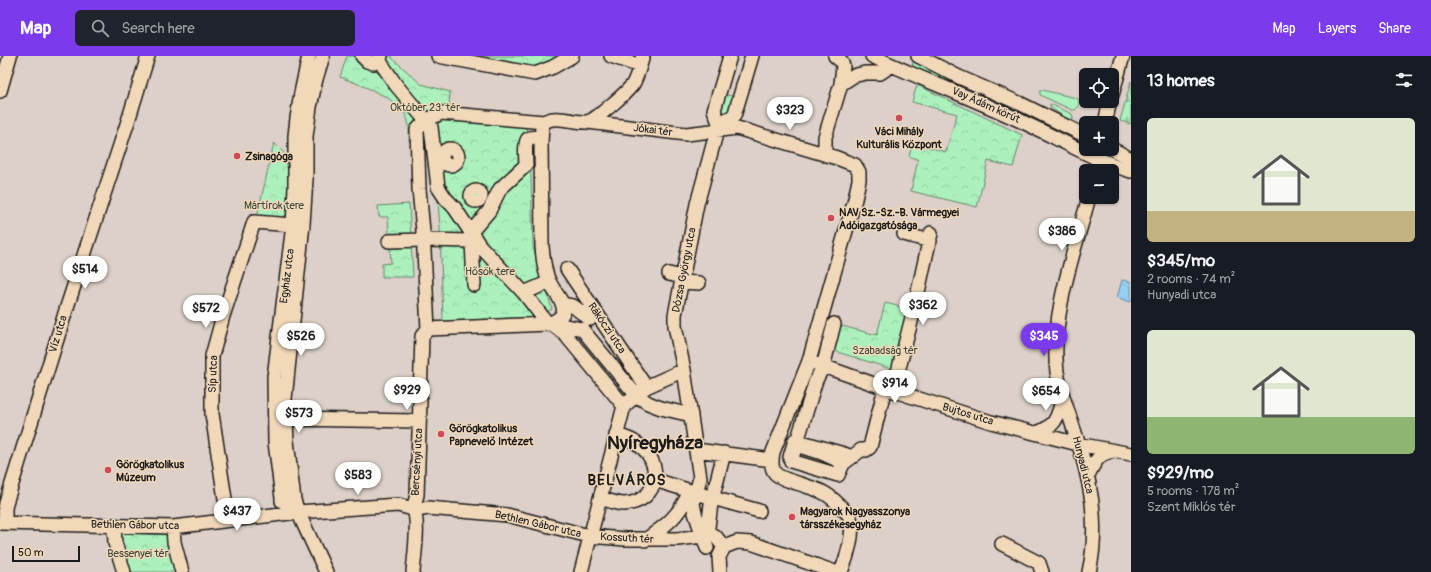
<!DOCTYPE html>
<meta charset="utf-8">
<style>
body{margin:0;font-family:Pangolin,sans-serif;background:#20242c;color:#f1f3f6;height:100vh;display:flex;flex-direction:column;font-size:15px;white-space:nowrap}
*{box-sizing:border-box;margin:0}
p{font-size:13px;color:#9ea1a6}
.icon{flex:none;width:22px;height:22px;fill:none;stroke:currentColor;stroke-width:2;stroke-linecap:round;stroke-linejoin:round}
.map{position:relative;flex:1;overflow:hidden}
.details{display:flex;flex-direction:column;background:#171b24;width:300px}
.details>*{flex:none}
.tools{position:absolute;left:1079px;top:12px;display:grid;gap:8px}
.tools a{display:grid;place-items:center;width:40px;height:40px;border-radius:6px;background:#171b24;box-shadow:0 1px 3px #0004;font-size:20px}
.scale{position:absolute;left:12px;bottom:10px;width:68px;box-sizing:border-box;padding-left:4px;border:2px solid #1c1c1c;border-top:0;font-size:11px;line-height:14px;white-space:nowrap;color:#1c1c1c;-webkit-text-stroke:3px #f1d8b9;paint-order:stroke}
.price{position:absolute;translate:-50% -34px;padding:0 9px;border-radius:14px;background:#fff;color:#222;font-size:13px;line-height:26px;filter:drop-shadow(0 1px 2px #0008)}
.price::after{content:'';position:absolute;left:50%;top:24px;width:12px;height:9px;margin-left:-6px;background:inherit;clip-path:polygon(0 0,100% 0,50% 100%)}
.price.active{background:#7c3aed;color:#fff}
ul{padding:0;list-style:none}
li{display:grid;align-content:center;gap:8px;height:212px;padding:0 16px}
li span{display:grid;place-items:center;height:124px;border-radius:6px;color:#555}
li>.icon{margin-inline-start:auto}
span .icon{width:72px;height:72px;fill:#fffc;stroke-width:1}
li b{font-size:17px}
h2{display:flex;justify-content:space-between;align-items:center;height:48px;padding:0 16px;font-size:17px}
header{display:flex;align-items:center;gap:24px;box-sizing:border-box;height:56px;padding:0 20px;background:#7c3aed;color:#fff}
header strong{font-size:19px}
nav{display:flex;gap:22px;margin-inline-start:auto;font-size:14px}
.search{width:280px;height:36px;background:#20242c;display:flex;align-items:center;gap:10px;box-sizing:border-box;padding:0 14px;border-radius:6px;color:#9ea1a6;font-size:15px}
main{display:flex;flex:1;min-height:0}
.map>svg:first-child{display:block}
</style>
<header>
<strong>Map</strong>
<div class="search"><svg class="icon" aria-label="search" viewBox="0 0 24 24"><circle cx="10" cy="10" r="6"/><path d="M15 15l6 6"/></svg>Search here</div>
<nav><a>Map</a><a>Layers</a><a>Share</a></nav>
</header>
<main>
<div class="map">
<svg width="1131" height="516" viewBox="0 0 1131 516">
<defs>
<pattern id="forest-firs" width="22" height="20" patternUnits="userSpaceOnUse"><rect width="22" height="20" fill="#acf1bd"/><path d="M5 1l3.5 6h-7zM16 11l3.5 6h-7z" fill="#93cea2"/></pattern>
<pattern id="park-crowns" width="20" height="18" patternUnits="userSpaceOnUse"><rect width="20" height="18" fill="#acf1bd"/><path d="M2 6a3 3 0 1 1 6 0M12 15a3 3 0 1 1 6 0" fill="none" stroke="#93cea2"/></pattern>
<pattern id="water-ripples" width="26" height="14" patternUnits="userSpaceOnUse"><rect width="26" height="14" fill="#97d1f7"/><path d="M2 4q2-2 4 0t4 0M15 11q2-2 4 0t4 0" fill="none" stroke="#82b3d3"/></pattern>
</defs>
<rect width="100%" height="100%" fill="#dcd0c8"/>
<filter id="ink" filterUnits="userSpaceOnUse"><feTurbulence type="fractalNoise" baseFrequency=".025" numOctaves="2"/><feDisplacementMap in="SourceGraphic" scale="8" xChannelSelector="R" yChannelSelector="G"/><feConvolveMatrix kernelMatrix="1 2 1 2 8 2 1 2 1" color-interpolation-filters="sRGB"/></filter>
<g filter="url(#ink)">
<path fill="#acf1bd" stroke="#64866c" d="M913,6L1066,77L1065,78L948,25L939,24L912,12Z
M1042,34L1076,42L1079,44V50L1075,54H1072L1040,39V35Z
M1050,48L1072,58L1073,63L1072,65L1068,64L1050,51Z"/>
<path fill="url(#forest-firs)" stroke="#64866c" d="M1131,25V68L1120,65Z"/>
<path fill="url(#park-crowns)" stroke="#64866c" d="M347,0H392V2L421,28L450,36L448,61L525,69L530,85L533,191L552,253L538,261L443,265L440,170L433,85H409C409,77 410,68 406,60C399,42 358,28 340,21Z
M448,0H568L534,16Z
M917,29L1022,79L1013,111L988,105L977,151L911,135L918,104L909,100L913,87L946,96L957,58L912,46Z
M724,38L735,41L730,59L719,55Z
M274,87L284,97L288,113V153L286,159L281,163L257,161Z
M409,148L413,221H382V208L391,207L388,161H379L378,150Z
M885,247L914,254L898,315L831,294L834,268L877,279Z
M115,477L173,479L182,516H124Z"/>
<path fill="url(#water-ripples)" stroke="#66899f" d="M1122,224L1131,226V246L1117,242Z"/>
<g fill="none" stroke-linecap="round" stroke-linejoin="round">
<defs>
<path id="minor" d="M323,0L316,23L310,51L306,80V123L303,168L285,343L287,385L294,444L298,456L326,516
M362,0L367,5L373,7L379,4L381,0
M438,0L535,18L553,11L572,0
M611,0L640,10
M872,0C923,24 975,43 1025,67C1060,83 1094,104 1131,115
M918,0L959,21L1019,47L1086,80
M379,4L396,29L431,71L438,131L446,143L454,151L480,190L524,237L548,268L572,271L582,273L636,339L648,347L661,352L691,359
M841,28L853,20L865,17H880L892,9
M0,35L10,0
M1112,39L1123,0
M544,66C556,58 574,67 587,66C595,65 631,33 634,26C638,18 640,9 643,0
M588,66L686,78L737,72L837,102L855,109L859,116V124L855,143L809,305L773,396C772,403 770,411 775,417C780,423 798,427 806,430C823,435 830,439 842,452C844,454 847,457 849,459C856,474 847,502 841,516
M719,67L734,60L752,0
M719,67L714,54L730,0
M1105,67L1110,45
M442 101a8 8 0 1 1 16 0a8 8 0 1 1-16 0Z
M1112,93L1131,103
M825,99V81L841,28L843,10L841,5L835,0
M1095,115L1100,93
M471 140a5 5 0 1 1 10 0a5 5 0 1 1-10 0Z
M471,176L489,155L500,133L526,109C526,104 524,86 528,83C531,80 538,82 541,82
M904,178L930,185
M389,185L423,184L472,185L480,190
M472,185L474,229
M567,213L646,331
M669,218L682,221
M681,226L699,227
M524,237L549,226
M563,248L573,250L590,263
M553,269L564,277L624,350
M428,273L548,268C577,257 558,243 550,227C544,216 543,202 542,190L541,86L542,71L544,66
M428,273L423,175L419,133L417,74L425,65L441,57L544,66
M809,305L885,332L991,366L1078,388L1131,398
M893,335L914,254L931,177
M285,363L419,365
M1037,377C1057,369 1057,362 1063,342
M795,384L847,399L838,419L791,405L790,401Z
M796,389L816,324L823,311L834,268
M696,394L772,404
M791,405L796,389L822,397L844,407L861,394H866L870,391L885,332
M1088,419C1095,406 1098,397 1114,395
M655,424L713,442L759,455
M600,442C608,444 616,448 624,448C661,446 664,404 636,387C631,383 623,381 616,379
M225,443L212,358V300L223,260L254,166L293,169
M414,455L428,452L507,459L589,480L625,483H677L703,480L711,478L716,481L724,491
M298,456L282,445V442L275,386L274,321L293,169L295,131V80L297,62L301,37L309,0
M0,467L173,471L298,456L398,449L413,453
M5,467V453L6,447L67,251L129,62L148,0
M114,469L115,487L124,516
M173,471L174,486L182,516
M707,479L711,448L724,397
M645,484C667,469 679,460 690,435
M1002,488L1039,507L1042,516
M724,491L737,486L751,487L835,516
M707,492L695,457L693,447L700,422L684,314L675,270V259L697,148L719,67
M413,516C414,503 420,463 413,453L417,439L422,280L428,273
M581,516L624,350L646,331L684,314
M720,516L719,501L724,491
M1089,516C1100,467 1090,420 1074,374C1068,354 1060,336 1057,316C1050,261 1075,194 1089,141"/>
</defs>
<use href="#minor" stroke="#1c1c1c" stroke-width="16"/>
<use href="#minor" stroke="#f1d8b9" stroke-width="13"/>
</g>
</g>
<g fill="#d1495b" stroke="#f1d8b9" stroke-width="1.5">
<circle cx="899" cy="62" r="4"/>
<circle cx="237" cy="100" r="4"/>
<circle cx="831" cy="162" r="4"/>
<circle cx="441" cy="378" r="4"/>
<circle cx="108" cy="414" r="4"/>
<circle cx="792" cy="461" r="4"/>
</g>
<g text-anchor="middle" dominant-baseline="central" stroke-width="3" stroke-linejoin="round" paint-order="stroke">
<g font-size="11" fill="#1c1c1c" stroke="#f1d8b9">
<text transform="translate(986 49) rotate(24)">Vay Ádám körút</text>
<text transform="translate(653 74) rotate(7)">Jókai tér</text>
<text transform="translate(684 214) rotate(-79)">Dózsa György utca</text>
<text transform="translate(287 220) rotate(-83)">Egyház utca</text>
<text transform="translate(607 272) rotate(56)">Rákóczi utca</text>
<text transform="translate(58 278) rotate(-73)">Víz utca</text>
<text transform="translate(213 318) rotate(-88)">Síp utca</text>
<text transform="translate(968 358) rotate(17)">Bujtos utca</text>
<text transform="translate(417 406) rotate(-87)">Bercsényi utca</text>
<text transform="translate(1083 409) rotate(76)">Hunyadi utca</text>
<text transform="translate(538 468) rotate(13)">Bethlen Gábor utca</text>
<text transform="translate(135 469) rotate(1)">Bethlen Gábor utca</text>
<text transform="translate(627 482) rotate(3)">Kossuth tér</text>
</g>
<g font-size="11" fill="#39473c" stroke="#f1d8b9">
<text x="425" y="51">Október 23. tér</text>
<text x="274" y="149">Mártírok tere</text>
<text x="490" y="215">Hősök tere</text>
<text x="885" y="294">Szabadság tér</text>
<text x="138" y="497">Bessenyei tér</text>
</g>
<g font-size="11" font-weight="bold" fill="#1c1c1c" stroke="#f1d8b9" text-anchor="start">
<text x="899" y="75" text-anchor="middle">Váci Mihály<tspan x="899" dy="13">Kulturális Központ</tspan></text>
<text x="245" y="100">Zsinagóga</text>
<text x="839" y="156">NAV Sz.-Sz.-B. Vármegyei<tspan x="839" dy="13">Adóigazgatósága</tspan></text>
<text x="449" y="372">Görögkatolikus<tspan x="449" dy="13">Papnevelő Intézet</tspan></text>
<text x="116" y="408">Görögkatolikus<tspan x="116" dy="13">Múzeum</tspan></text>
<text x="800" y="455">Magyarok Nagyasszonya<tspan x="800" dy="13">társszékesegyház</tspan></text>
</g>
<g font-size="15" font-weight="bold" letter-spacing="1" fill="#1c1c1c" stroke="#f1d8b9">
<text x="627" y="424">BELVÁROS</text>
</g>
<g font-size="19" font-weight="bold" fill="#1c1c1c" stroke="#f1d8b9">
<text x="655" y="387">Nyíregyháza</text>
</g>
</g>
</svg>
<div class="tools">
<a><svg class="icon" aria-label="locate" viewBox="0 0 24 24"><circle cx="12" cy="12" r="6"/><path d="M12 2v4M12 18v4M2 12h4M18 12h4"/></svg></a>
<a>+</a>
<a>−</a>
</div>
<div class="scale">50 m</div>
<b class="price" style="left:790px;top:75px">$323</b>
<b class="price" style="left:1062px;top:196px">$386</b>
<b class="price" style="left:85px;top:234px">$514</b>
<b class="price" style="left:923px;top:270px">$362</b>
<b class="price" style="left:206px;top:273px">$572</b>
<b class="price" style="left:301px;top:301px">$526</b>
<b class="price active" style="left:1044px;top:301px">$345</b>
<b class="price" style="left:895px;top:348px">$914</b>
<b class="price" style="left:407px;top:355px">$929</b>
<b class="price" style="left:1046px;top:356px">$654</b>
<b class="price" style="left:299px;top:378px">$573</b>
<b class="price" style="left:358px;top:440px">$583</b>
<b class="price" style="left:237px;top:476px">$437</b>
</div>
<section class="details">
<h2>13 homes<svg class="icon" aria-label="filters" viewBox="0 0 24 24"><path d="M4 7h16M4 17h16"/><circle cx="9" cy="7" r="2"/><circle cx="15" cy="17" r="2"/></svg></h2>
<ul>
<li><span style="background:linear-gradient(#dfe7d0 75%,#c2b280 0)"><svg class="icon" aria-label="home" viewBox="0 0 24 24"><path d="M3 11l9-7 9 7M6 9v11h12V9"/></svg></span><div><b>$345/mo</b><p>2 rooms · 74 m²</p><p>Hunyadi utca</p></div></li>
<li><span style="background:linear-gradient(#dfe7d0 70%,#8fb573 0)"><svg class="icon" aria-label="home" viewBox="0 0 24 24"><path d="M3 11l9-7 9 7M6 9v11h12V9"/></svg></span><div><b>$929/mo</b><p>5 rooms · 178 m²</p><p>Szent Miklós tér</p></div></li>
</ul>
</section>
</main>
